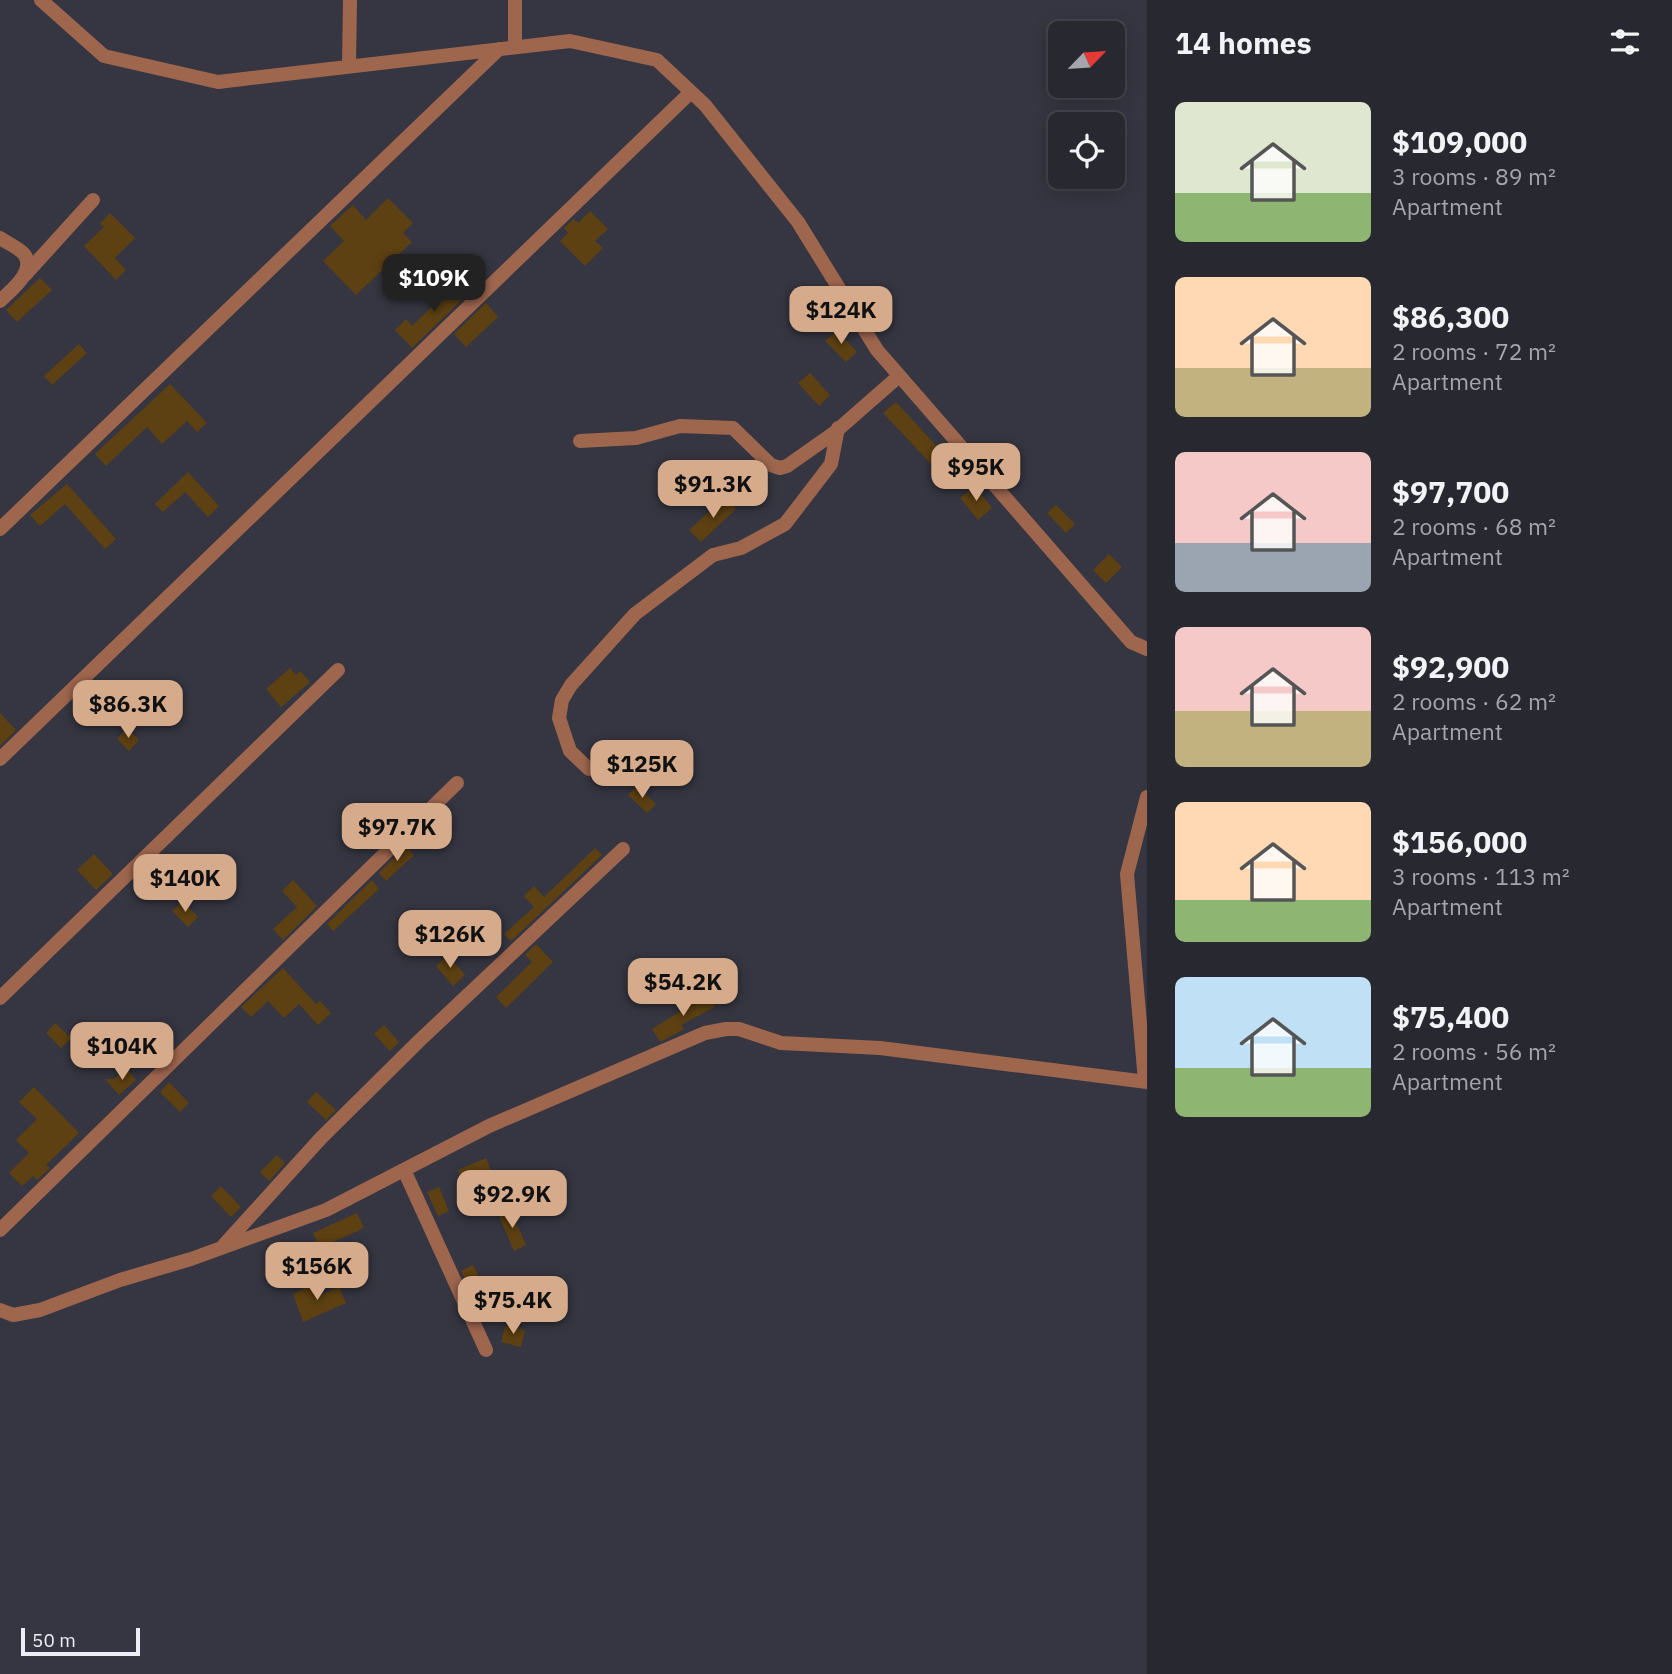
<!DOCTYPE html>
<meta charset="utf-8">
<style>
body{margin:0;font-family:"IBM Plex Sans",sans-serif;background:#303039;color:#f1f3f6;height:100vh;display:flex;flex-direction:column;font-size:26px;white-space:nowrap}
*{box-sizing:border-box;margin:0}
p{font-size:23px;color:#a5a6ab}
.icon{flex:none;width:38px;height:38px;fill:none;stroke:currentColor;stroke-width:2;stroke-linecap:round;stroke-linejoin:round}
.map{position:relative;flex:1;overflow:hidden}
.sheet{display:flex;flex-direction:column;background:#282831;width:525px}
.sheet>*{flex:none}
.needle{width:46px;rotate:65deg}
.tools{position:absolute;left:1048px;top:21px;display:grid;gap:14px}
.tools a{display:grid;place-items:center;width:77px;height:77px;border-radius:10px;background:#282831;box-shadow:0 4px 18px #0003,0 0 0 2px #44444d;font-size:35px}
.scale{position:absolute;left:21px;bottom:18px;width:119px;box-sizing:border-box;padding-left:7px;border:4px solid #ecedf5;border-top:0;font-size:19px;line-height:24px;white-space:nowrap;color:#ecedf5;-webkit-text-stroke:5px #353641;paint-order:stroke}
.price{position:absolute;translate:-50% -60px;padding:0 16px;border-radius:14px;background:#d6ab8b;color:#111;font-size:23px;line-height:46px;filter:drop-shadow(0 2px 4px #0008)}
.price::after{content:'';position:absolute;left:50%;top:42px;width:21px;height:16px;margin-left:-10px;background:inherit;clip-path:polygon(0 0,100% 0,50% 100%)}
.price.selected{background:#222;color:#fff}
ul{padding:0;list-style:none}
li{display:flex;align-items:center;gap:21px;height:175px;padding:0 28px}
li span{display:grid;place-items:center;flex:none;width:196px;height:140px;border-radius:10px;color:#555}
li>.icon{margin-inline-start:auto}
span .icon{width:84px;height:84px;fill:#fffc;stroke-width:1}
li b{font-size:30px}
h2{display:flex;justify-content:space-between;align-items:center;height:84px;padding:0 28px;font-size:30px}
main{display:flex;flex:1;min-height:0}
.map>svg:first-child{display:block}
</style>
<main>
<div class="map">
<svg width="1147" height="1674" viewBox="0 0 1147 1674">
<rect width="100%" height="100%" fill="#353641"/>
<path fill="#5e4112" d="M388,198L413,223L403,233L412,242L356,295L323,261L344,241L330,226L353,205L366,220Z
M590,211L608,229L595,241L603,248L585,266L560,241L568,233L564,228L574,219L578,223Z
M110,213L135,238L115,258L126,270L116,280L84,246L104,227L100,224Z
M462,277L473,289L412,348L395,330L406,319L412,326Z
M40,278L52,290L17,322L6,310Z
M486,303L498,317L466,347L454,334Z
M837,330L857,352L846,362L825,341Z
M79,344L87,353L52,385L44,376Z
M810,373L830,395L819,406L798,383Z
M170,384L207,423L197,432L187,421L162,444L147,427L106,466L95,454Z
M896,402L943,453L931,464L883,413Z
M188,472L219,506L208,517L185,492L163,512L155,504Z
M67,484L116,539L105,549L65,504L40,526L30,515Z
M975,486L992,508L978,520L960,498Z
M725,497L736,509L701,542L689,530Z
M1056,505L1075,524L1066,533L1047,513Z
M1109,554L1122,567L1106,583L1093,570Z
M290,668L296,675L300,671L310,682L281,707L266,689Z
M0,713L16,730L0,746Z
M127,728L139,740L129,751L117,739Z
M637,786L656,804L647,813L628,795Z
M406,846L414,855L386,881L379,873Z
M595,848L602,855L511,941L504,934L534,907L524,896L534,886L544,897Z
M94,854L113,874L96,890L77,870Z
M293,880L317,906L283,940L273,929L297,907L282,891Z
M372,880L379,889L333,931L327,924Z
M183,901L198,917L188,927L172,911Z
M536,944L553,962L506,1008L496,997L532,962L525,955Z
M448,955L465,975L453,986L436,966Z
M283,968L316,1004L320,1001L331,1013L318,1025L299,1004L284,1018L268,1001L251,1017L241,1007Z
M708,994L715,1007L681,1025L684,1029L660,1042L652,1029Z
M55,1023L71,1038L61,1048L46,1033Z
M384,1025L399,1042L390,1051L374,1034Z
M126,1068L136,1080L119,1095L105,1079H114Z
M169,1082L189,1103L180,1112L160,1092Z
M34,1087L79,1133L46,1165L50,1168L37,1180L33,1176L22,1186L9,1173L29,1153L16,1140L37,1119L19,1102Z
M316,1092L336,1110L326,1120L307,1102Z
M277,1155L285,1163L269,1181L260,1172Z
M486,1158L503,1199L475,1211L458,1170Z
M221,1186L241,1207L231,1217L211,1196Z
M439,1187L449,1211L438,1216L427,1192Z
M510,1209L526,1245L514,1251L498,1214Z
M357,1213L364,1228L333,1242L339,1254L325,1260L313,1233Z
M473,1265L490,1299L477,1305L461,1271Z
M316,1283L321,1295L339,1287L346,1303L303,1322L293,1294Z
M505,1326L525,1330L521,1347L501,1342Z"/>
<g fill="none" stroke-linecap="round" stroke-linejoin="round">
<path stroke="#9f664e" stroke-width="14" d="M41,0L104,56L218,82L570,41L657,60L705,105L798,222L877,350L1131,642L1147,649
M515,47V0
M349,66L350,0
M0,238C7,243 19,248 24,254C37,271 10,291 0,301
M25,275L93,200
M580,441L636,438L680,426L733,428L771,465L780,468L787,466L834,433L899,376
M0,529L499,49
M0,759L691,92
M589,769L570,751L559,718L562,700L571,685L635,614L713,555L741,548L785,524L831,464L838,428
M0,998L338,670
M1145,1081L1127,874L1147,797
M404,1170L486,1350
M0,1230L457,783
M224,1245L321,1138L420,1040L623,849
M0,1310L13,1315L40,1310L120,1280L191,1259L326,1210L489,1126L705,1033L726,1029H739L781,1043L880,1048L1147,1082"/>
</g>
</svg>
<div class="tools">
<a><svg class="needle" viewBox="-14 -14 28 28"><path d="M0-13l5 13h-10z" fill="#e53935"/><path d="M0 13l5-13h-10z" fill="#a5a6ab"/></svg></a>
<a><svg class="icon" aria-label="locate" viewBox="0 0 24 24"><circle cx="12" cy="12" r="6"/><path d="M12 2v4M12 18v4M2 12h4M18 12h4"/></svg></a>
</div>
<div class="scale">50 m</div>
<b class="price selected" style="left:434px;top:314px">$109K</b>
<b class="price" style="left:841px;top:346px">$124K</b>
<b class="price" style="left:976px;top:503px">$95K</b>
<b class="price" style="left:713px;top:520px">$91.3K</b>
<b class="price" style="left:128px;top:740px">$86.3K</b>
<b class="price" style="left:642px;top:800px">$125K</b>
<b class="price" style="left:397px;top:863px">$97.7K</b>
<b class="price" style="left:185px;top:914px">$140K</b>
<b class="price" style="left:450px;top:970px">$126K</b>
<b class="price" style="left:683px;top:1018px">$54.2K</b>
<b class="price" style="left:122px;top:1082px">$104K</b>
<b class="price" style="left:512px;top:1230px">$92.9K</b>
<b class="price" style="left:317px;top:1302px">$156K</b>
<b class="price" style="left:513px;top:1336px">$75.4K</b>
</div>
<section class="sheet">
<h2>14 homes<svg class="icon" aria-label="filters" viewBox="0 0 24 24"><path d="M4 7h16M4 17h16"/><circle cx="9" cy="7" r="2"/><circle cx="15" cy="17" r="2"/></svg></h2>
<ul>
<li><span style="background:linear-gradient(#dfe7d0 65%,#8fb573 0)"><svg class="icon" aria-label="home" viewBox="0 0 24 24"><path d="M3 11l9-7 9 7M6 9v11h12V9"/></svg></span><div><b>$109,000</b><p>3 rooms · 89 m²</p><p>Apartment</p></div></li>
<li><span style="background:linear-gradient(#ffd9b3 65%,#c2b280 0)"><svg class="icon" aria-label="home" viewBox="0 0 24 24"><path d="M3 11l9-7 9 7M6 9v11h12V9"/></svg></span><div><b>$86,300</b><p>2 rooms · 72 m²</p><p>Apartment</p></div></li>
<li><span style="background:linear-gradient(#f6c9c9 65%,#9aa5b1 0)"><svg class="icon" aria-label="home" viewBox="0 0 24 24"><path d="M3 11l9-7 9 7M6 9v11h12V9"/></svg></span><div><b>$97,700</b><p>2 rooms · 68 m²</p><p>Apartment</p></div></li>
<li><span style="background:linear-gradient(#f6c9c9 60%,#c2b280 0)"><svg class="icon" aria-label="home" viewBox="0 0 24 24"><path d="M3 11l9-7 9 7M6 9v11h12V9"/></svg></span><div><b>$92,900</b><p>2 rooms · 62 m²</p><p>Apartment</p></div></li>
<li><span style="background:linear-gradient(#ffd9b3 70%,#8fb573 0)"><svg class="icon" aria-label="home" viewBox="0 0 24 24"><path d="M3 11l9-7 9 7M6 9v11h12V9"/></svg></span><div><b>$156,000</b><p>3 rooms · 113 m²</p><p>Apartment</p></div></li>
<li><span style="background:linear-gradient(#bfe0f5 65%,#8fb573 0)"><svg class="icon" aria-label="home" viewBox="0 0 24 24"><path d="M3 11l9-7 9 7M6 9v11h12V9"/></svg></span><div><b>$75,400</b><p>2 rooms · 56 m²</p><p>Apartment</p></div></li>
</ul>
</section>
</main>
